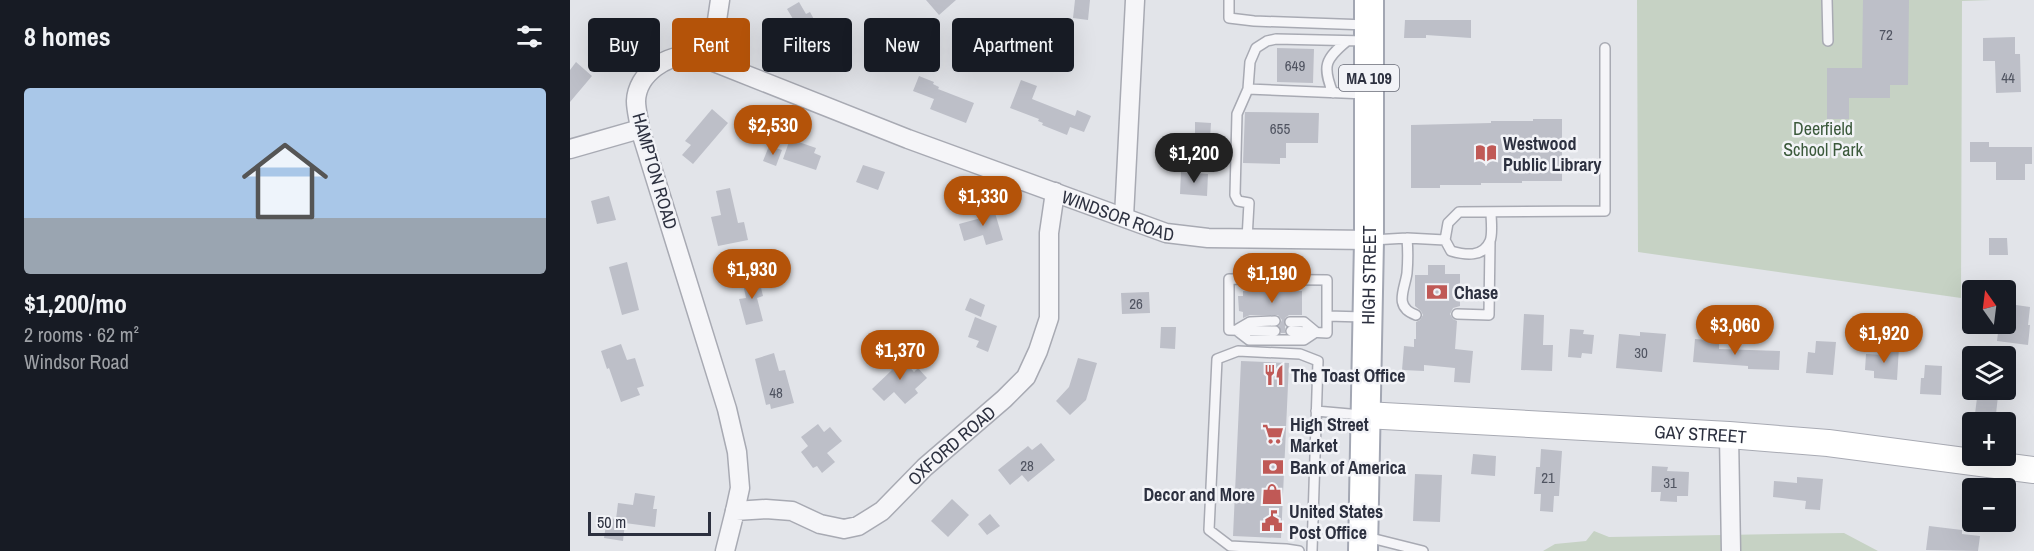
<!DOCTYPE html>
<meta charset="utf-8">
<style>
body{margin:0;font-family:"Archivo Narrow",sans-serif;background:#20242c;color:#f1f3f6;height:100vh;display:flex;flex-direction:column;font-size:22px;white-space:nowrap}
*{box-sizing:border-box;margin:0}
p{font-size:20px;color:#9ea1a6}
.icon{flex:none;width:33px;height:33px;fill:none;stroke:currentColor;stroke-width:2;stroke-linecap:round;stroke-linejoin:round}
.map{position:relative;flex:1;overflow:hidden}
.side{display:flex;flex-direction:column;background:#171b24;width:570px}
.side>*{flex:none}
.banner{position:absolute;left:18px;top:18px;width:570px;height:54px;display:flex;gap:12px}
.needle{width:39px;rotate:346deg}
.tools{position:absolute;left:1392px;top:280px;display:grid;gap:12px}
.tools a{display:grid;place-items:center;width:54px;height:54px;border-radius:6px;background:#171b24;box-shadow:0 6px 24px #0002;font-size:30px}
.scale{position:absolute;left:18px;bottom:15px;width:123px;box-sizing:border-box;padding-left:6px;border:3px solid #2c303f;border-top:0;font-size:16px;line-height:21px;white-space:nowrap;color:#2c303f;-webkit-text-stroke:4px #f2f3f7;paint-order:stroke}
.price{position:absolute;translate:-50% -51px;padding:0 14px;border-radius:21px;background:#b45309;color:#fff;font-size:20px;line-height:39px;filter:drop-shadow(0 2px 3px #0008)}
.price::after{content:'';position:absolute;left:50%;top:36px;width:18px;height:14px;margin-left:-9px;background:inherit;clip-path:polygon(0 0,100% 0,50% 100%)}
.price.selected{background:#222;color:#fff}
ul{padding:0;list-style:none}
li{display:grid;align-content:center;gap:12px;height:318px;padding:0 24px}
li span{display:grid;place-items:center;height:186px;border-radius:6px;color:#555}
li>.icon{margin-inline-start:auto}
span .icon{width:108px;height:108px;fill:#fffc;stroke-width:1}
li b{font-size:26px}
h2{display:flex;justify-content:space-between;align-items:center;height:72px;padding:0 24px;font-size:26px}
.tag{padding:0 21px;border-radius:6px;background:#171b24;box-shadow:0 6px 24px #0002;font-size:21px;line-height:54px}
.tag.selected{background:#b45309;color:#fff}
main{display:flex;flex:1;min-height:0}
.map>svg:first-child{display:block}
</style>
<main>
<section class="side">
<h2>8 homes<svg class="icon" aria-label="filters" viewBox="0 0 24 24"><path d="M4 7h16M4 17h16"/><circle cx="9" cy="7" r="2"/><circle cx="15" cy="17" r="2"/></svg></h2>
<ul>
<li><span style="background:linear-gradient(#a9c7e8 70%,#9aa5b1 0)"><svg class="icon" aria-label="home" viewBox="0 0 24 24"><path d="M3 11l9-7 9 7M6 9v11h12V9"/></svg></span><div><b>$1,200/mo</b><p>2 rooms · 62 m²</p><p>Windsor Road</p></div></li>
</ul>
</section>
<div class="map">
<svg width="1464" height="551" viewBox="0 0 1464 551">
<rect width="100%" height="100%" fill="#e2e4e9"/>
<path fill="#c6d2c4" d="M1067,0H1421L1392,1L1391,298L1068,252Z
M1024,531L1039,537L1274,533L1308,551H973L985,544L1016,541Z"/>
<path fill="#bdbfc8" d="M356,0H386L369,15Z
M505,0H520L518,20L503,18Z
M1293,0H1339L1338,85H1320V98H1279V119H1257V68H1292Z
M229,2L236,14L240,12L252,34L232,44L220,21L223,19L217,9Z
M835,20H901V38L856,35V38H834Z
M1445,37V54H1450L1451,92L1426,93L1425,61H1413V38Z
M707,48L744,49L743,83L707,82Z
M6,62L22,76L0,102V70Z
M349,76L364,82L363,84L369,87L364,99L343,91Z
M451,80L467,86L462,99L505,116L507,110L521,116L514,132L500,127L497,135L472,125L473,123L468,121L469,119L440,108Z
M368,89L404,103L396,123L360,109Z
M142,109L158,123L123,164L112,155L121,145L115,141Z
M675,112L749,113L748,143H716V158H710V164L673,163Z
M963,119H992V181H952V183H911V185H870V188H841V125L921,123V121H963Z
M625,122L641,123L640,139H625Z
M220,139L246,148L244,153L251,156L246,170L213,159Z
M1400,142H1419V147H1462V164H1455V180H1426V162H1400Z
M199,146L212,150L206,166L193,161Z
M293,165L315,172L308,190L286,182Z
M611,172L638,174L637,196L610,194Z
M160,188L168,223L174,222L178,240L148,246L141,217L151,215L146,191Z
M39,196L46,220L27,224L21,201Z
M423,206L433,240L416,245L413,235L394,241L389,224L411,218L409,210Z
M1419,238H1437L1438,255H1419Z
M57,262L69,310L52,315L39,267Z
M858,265H875V274H890V306L883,308L880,314L883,319L887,321L885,349L903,351L900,383L884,382L885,368L854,365V371L832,370L834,346L844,347V339H846V322L850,320L853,315L851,311L845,306V275H858Z
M188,275L193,296L187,298L193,321L176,325L169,299L176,298L172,279Z
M673,291H732V315H719L715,318V333H711L709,326L712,320L708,315H680L673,318V312L669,311L668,296H673Z
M579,292L580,313L552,314L551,293Z
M400,298L415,305L411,317L395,310Z
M1446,305L1460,307L1458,325H1460L1458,345L1427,341L1429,324H1436V321L1444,322Z
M954,314L974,315L973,345H983L982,371L951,370Z
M405,317L427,326L418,352L406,347L409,341L398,337Z
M591,327H606L605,349L590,348Z
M1000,329L1014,330L1013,334L1024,335L1022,354L1012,353L1011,358L998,357Z
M1070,332L1096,334L1092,372L1046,368L1049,334L1070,336Z
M1125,339L1149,341V349L1210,351L1209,370L1178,369V366L1123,362Z
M1246,341L1266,342L1263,375L1236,373L1238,352L1245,353Z
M51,344L57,360L65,358L74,386L67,388L70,395L51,402L39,368L37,369L31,351Z
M1316,347H1329L1327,380L1304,378V371L1295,370L1296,354L1315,355Z
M204,353L209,371L215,370L224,403L201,409L200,404L196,405L185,359Z
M327,353L344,372L348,368L357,378L345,389L348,393L335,404L324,392L314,401L302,389L322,370L316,364Z
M508,358L527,363L516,400L500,415L486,401L499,387Z
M671,361L719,363L711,538L663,536Z
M1355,365L1372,366L1371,395L1350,394L1351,378H1354Z
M1413,394L1428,396L1425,423L1404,422L1407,398L1413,399Z
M248,424L254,432L260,427L272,441L257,453L265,462L252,473L247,466L243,468L231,452L238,446L231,437Z
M471,443L485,460L458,482L452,475L440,485L428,470L458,446L462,450Z
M971,449L992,451L989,496H984L983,512L970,511L971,494H964L966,467H970Z
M903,454L926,456L925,476L901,474Z
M1082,466L1098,467L1097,471L1119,472L1118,496H1107V502L1090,501L1091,492H1081Z
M845,474L872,475L870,522L843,521Z
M1227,477L1253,479L1250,510L1235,509L1236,501L1203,497L1204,481L1227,483Z
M65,493L85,496L83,509H87L85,527L55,523L53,541L34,538L37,518L46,519L48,503L63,505Z
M382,499L399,515L378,537L361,521Z
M420,514L430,526L417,535L408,524Z
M1359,526L1392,530V534L1410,536L1408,551L1356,550Z"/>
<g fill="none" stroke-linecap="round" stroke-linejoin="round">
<defs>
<path id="lane" d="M659,0V18L684,21L797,25
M1257,0L1258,41
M678,89L796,94
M763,93C752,66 755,59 777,41
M921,212C921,220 923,234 920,241C913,258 895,255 881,251L875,240L878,223L889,212L1035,211V48
M837,238C838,250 838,261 837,273C835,289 823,307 846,315
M677,239L679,203L668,201L665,195L667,114L678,89L680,62L686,48L697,41L706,39L795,41
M802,240L837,238L875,240
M887,314L919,315L920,241
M757,316L794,317
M720,322H734L746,332
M668,329L680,322L705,321
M666,330L679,340H734L746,332
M705,331L659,330V279L757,280V333L721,331
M746,411L791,415
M797,537L853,551
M729,551L716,549L660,546L639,530L647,359L668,351L730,354L748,361L742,551"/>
<g id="street">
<path d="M141,61L150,0"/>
<path d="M0,149L70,129"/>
<path d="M554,217L565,0"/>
<path d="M1159,435L1161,551"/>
<path id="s1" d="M165,511L170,488L167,452L157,409L70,129C69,120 66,110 66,101C67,74 97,53 123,56C129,57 135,59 141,61L338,139L596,233L638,238L799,240"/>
<path id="s2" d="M155,551L165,511L196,509L222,511L250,524L274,529L288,526L312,511L355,467L434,399L456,377L468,351L479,318V233L485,192"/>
</g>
<g id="secondary">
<path id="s3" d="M795,415L1159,435L1258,443L1464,470"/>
</g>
<g id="primary">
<path id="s4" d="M793,551L799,240V0"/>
</g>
</defs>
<use href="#lane" stroke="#a8aab3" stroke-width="12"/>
<use href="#street" stroke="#a8aab3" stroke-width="21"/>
<use href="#secondary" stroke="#a8aab3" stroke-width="28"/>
<use href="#primary" stroke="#a3a7b3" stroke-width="32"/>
<use href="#lane" stroke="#f5f5f8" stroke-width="9"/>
<use href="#street" stroke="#f5f5f8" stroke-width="18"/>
<use href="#secondary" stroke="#fff" stroke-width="26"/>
<use href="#primary" stroke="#fff" stroke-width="28"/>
</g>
<defs>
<symbol id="library-bare" viewBox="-9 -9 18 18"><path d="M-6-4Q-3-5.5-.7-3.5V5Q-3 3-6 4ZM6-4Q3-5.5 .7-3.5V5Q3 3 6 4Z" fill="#c05956" stroke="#f2f3f7" stroke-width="2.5" paint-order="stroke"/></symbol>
<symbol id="bank-bare" viewBox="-9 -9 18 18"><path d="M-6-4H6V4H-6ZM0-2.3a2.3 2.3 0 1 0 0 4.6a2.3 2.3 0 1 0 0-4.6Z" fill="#c05956" stroke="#f2f3f7" stroke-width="2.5" paint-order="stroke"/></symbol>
<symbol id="restaurant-bare" viewBox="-9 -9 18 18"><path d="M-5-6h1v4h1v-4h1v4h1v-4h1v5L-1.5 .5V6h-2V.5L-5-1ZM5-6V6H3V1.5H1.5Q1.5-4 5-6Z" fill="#c05956" stroke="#f2f3f7" stroke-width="2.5" paint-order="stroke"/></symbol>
<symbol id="supermarket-bare" viewBox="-9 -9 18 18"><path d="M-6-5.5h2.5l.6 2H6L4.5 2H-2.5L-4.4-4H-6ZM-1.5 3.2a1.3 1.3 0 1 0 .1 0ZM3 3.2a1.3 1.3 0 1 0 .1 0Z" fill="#c05956" stroke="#f2f3f7" stroke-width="2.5" paint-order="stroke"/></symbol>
<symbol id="shop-bare" viewBox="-9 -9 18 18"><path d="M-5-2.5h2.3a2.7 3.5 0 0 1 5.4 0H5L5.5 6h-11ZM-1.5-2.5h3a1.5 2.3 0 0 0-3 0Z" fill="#c05956" stroke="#f2f3f7" stroke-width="2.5" paint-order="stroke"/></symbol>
<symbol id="civic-bare" viewBox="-9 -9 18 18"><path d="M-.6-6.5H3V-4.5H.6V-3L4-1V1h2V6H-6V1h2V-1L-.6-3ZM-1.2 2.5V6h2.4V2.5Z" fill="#c05956" stroke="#f2f3f7" stroke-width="2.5" paint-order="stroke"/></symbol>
</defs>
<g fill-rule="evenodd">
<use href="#library-bare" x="901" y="138" width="30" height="30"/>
<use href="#bank-bare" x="852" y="277" width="30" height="30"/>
<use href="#restaurant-bare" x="689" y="360" width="30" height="30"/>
<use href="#supermarket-bare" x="688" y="419" width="30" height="30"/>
<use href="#bank-bare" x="688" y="452" width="30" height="30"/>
<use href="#shop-bare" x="687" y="479" width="30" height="30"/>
<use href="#civic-bare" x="687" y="506" width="30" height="30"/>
</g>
<g text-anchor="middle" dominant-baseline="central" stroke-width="5" stroke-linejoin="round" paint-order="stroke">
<g font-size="15" fill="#505461">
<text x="1316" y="34">72</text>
<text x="725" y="65">649</text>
<text x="1438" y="77">44</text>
<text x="710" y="128">655</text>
<text x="566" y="303">26</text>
<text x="1071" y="352">30</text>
<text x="206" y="392">48</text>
<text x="457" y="465">28</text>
<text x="978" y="477">21</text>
<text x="1100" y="482">31</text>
</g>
<rect fill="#f2f3f7" stroke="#676a76" stroke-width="1.5" x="769" y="65" width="60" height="26" rx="4.5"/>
<g font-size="16" font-weight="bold" fill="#2c303f">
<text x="799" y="78">MA 109</text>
</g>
<g font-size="18" fill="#3b593b" stroke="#f2f3f7">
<text x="1253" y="128">Deerfield<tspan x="1253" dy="21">School Park</tspan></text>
</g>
<g font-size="18" font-weight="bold" fill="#2c303f" stroke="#f2f3f7" text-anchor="start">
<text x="933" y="143">Westwood<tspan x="933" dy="21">Public Library</tspan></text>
<text x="884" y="292">Chase</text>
<text x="721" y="375">The Toast Office</text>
<text x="720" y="424">High Street<tspan x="720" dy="21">Market</tspan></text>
<text x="720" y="467">Bank of America</text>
<text x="685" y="494" text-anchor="end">Decor and More</text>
<text x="719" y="511">United States<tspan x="719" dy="21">Post Office</tspan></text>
</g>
<g font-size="18" fill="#2c303f" stroke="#f2f3f7">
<text transform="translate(85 171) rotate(74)">HAMPTON ROAD</text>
<text stroke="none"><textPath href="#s1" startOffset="960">WINDSOR ROAD</textPath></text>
<text stroke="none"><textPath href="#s4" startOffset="276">HIGH STREET</textPath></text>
<text stroke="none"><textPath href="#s3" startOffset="336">GAY STREET</textPath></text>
<text stroke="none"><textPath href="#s2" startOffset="292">OXFORD ROAD</textPath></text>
</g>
</g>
</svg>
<div class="tools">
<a><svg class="needle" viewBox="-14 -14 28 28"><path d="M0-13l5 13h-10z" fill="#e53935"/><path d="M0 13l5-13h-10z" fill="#9ea1a6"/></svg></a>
<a><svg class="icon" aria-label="layers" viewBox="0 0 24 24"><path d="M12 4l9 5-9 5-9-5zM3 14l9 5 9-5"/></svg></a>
<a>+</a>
<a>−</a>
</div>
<div class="scale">50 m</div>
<b class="price" style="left:203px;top:156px">$2,530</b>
<b class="price selected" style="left:624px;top:184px">$1,200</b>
<b class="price" style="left:413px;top:227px">$1,330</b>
<b class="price" style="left:182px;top:300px">$1,930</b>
<b class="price" style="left:702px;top:304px">$1,190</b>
<b class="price" style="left:1165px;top:356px">$3,060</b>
<b class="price" style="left:1314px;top:364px">$1,920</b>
<b class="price" style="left:330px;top:381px">$1,370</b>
<div class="banner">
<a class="tag">Buy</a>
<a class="tag selected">Rent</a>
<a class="tag">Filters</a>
<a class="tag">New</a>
<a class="tag">Apartment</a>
</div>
</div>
</main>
